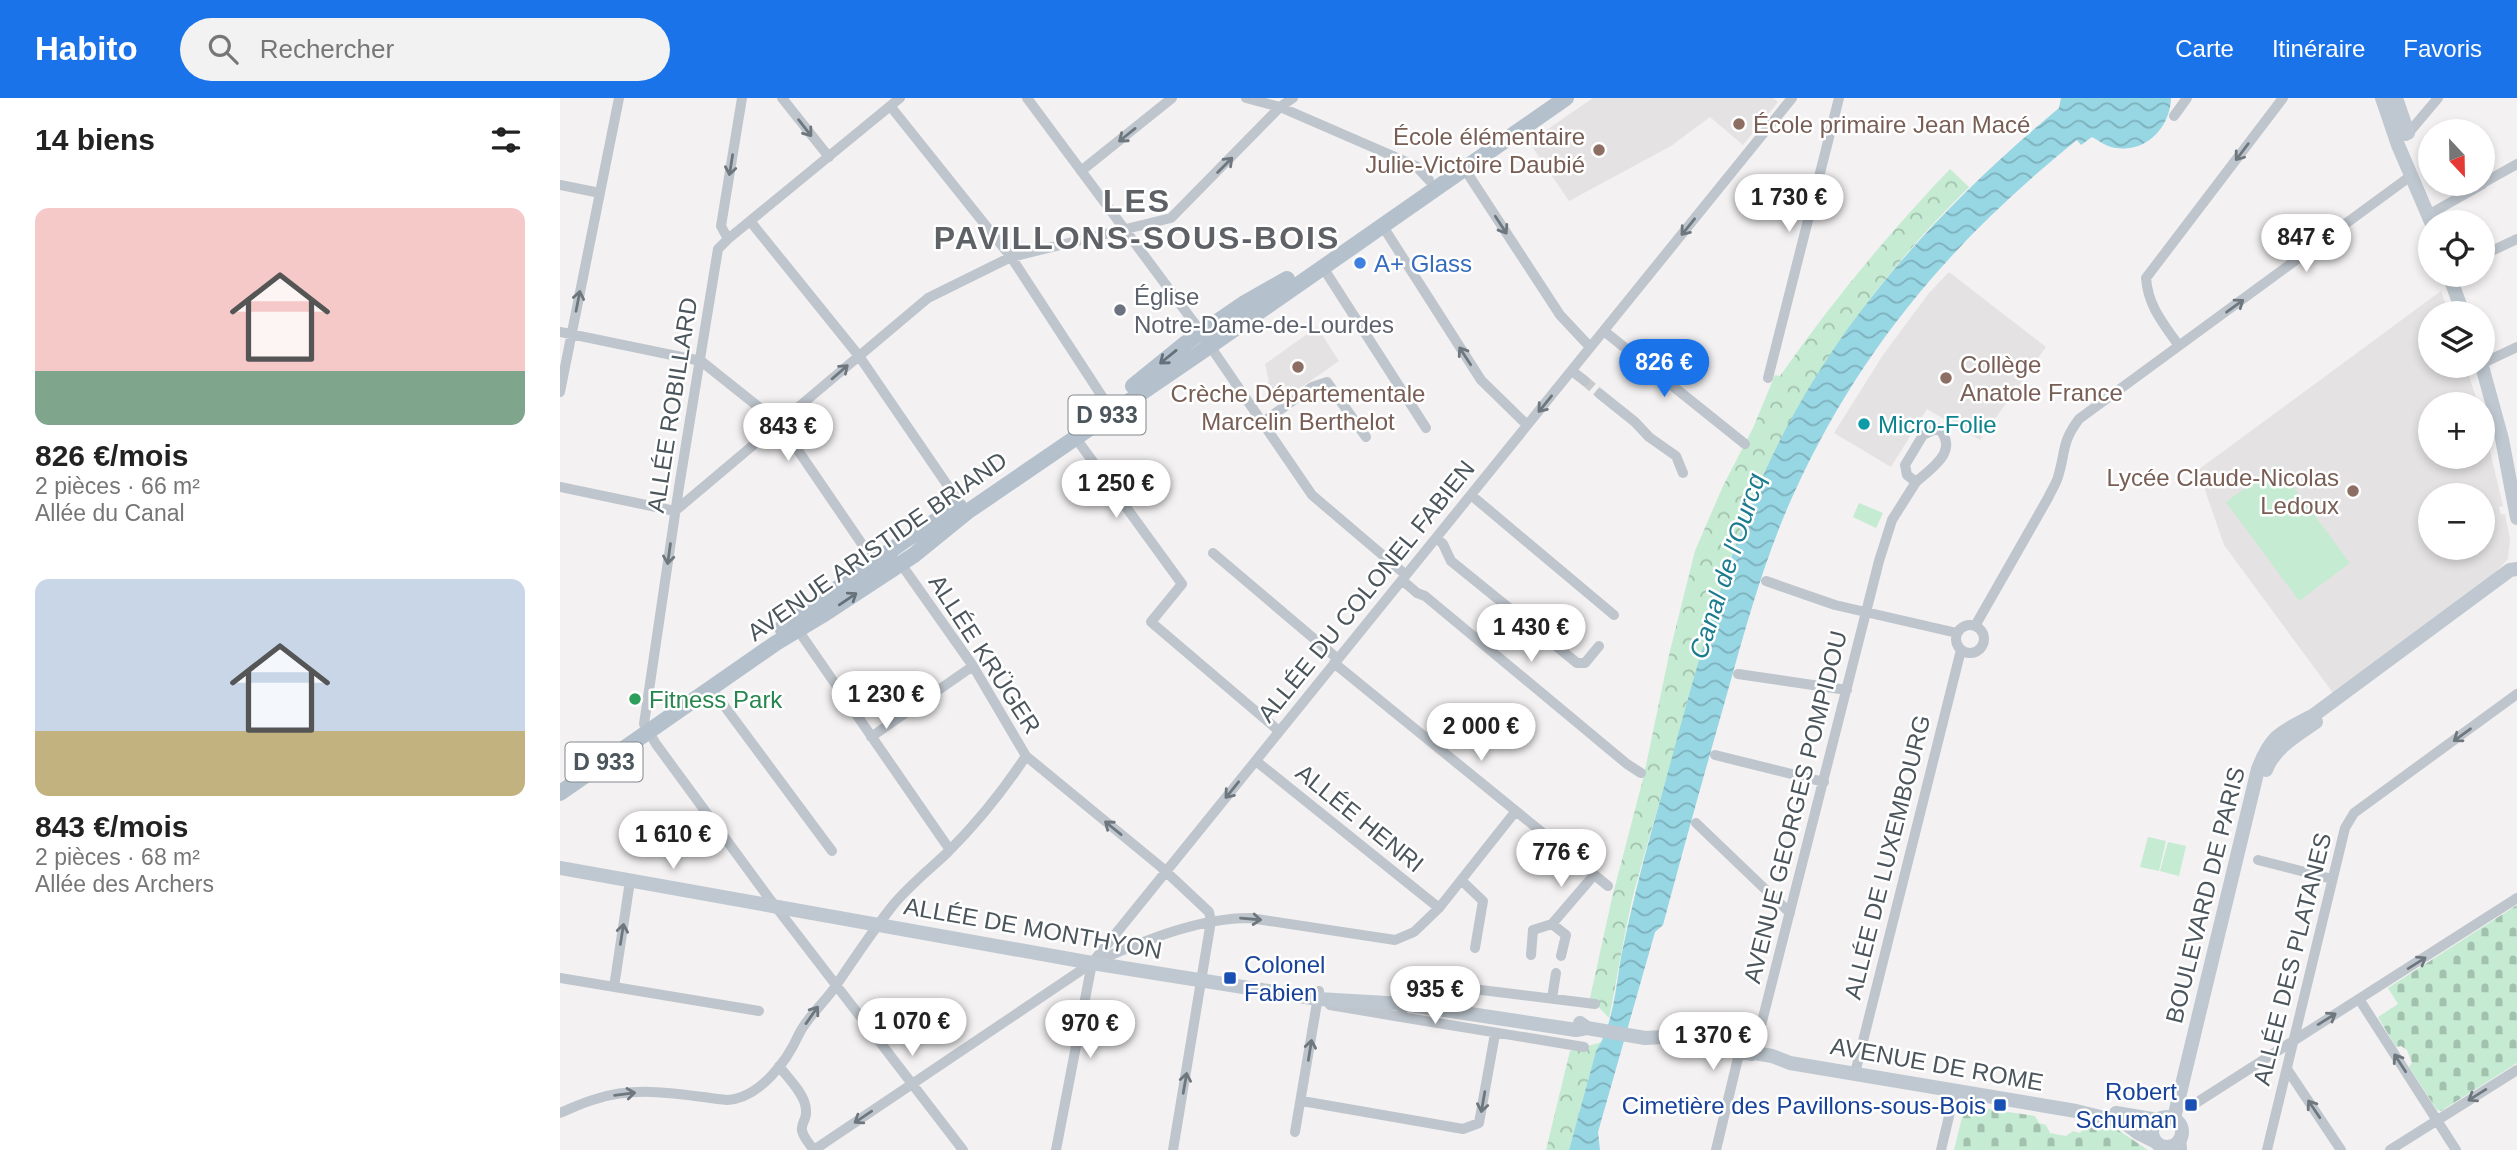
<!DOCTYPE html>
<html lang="fr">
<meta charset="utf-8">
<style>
body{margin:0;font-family:Arial,sans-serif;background:#f2f2f2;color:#222;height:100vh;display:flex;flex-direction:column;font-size:26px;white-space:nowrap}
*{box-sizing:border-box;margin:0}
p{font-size:23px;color:#767676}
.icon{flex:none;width:38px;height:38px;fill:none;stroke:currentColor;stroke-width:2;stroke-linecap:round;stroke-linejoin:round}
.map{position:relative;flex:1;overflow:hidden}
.details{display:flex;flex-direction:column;background:#fff;width:560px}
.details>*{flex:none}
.needle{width:46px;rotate:158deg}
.buttons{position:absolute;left:1858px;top:21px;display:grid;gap:14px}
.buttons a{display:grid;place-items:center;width:77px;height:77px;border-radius:50%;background:#fff;box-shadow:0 4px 10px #0003;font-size:35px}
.price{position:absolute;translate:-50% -60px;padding:0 16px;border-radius:24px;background:#fff;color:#222;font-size:23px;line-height:46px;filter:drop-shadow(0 2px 4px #0008)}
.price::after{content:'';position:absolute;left:50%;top:42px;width:21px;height:16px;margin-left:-10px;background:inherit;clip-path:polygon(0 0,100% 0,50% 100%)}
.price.active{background:#1a73e8;color:#fff}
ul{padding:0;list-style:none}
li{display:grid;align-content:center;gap:14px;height:371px;padding:0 35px}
li span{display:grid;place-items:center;height:217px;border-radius:14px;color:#555}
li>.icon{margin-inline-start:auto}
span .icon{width:126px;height:126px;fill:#fffc;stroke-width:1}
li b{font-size:30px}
h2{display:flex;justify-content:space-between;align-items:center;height:84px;padding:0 35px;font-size:30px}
header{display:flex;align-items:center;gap:42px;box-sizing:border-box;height:98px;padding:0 35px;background:#1a73e8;color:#fff}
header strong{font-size:33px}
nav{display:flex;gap:38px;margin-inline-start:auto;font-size:24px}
.search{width:490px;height:63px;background:#f2f2f2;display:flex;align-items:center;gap:18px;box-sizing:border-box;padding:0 24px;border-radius:38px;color:#767676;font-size:26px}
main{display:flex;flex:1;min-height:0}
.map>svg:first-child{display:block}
</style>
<header>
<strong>Habito</strong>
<div class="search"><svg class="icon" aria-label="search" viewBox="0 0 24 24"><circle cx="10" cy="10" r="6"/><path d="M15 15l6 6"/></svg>Rechercher</div>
<nav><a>Carte</a><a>Itinéraire</a><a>Favoris</a></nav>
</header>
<main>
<section class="details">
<h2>14 biens<svg class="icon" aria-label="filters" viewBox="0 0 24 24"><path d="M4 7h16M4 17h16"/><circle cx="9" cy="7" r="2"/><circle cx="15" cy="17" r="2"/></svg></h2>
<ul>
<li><span style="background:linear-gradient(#f6c9c9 75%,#7fa58c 0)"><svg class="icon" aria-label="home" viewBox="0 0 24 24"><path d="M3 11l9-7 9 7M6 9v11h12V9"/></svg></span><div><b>826 €/mois</b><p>2 pièces · 66 m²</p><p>Allée du Canal</p></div></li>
<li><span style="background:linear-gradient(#c9d6e8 70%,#c2b280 0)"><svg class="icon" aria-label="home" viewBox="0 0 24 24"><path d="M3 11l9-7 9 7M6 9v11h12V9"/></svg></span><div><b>843 €/mois</b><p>2 pièces · 68 m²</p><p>Allée des Archers</p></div></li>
</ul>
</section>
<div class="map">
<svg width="1957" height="1052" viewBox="0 0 1957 1052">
<defs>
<pattern id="cemetery-stones" width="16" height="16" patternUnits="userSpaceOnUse" patternTransform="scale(1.75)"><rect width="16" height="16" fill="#c5ebd2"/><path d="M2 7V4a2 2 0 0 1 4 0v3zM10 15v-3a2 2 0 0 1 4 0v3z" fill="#a2c1ae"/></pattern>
<pattern id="park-crowns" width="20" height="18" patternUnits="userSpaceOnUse" patternTransform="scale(1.75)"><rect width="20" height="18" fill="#c5ebd2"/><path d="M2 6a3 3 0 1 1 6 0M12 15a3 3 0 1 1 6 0" fill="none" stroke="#a2c1ae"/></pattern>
<pattern id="water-waves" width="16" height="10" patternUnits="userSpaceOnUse" patternTransform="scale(1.75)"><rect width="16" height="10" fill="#97d6e3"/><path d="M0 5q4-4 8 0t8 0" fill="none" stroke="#7db0bb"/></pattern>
</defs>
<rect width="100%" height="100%" fill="#f3f1f1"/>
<path fill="#e4e2e2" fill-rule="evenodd" d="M1033,0H1213L1218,4L1183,47L1150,19L1111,48L1009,103L969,44Z
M1389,174L1486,249L1420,342L1367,311L1331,369L1274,335L1323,257L1369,195Z
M1881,193L1889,215H1871V268H1906L1918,306H1871V359H1923V324L1943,408L1939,409L1941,416H1945L1950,441L1948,461L1935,475L1773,595L1664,447L1638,372ZM1871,397H1923V450H1871Z
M757,229L779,263L720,304L707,286L709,284L705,266Z"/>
<path fill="url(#cemetery-stones)" d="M1957,807V965L1881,1013L1877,1012L1849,969L1852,965L1847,952L1841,948L1836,949L1818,919L1838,906L1828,890Z
M1414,1009L1475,1018L1479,1025L1486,1027L1490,1035L1506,1038L1513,1033L1520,1035L1526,1027L1558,1032L1588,1052H1394L1403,1015Z"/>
<path fill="url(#park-crowns)" d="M1390,71L1409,89C1321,175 1247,278 1198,391C1166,463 1147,541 1125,617C1108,675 1091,732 1075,790C1064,833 1058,877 1049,920L1030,900L1052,800L1084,677L1109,557L1135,453L1163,388L1193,330L1215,277L1220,278C1271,205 1328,136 1390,71Z
M1042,944L1036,953L1009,1052H986L1010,953Z"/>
<path fill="#c5ebd2" d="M1717,367L1790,465L1739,503L1666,404Z
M1299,405L1323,415L1316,430L1293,419Z
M1588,739L1606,743L1599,773L1580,769Z
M1608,744L1626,748L1619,778L1600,773Z"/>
<path fill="url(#water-waves)" d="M1501,0H1611C1610,31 1584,57 1551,49C1544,47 1538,42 1532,39L1521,47L1517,42C1394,141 1301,249 1235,393C1204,460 1185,532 1165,603C1144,677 1123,752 1103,827L1095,834L1038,1034L1040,1052H1009L1036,953C1054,926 1056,886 1062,854C1071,812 1081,770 1093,728C1124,618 1153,498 1197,392C1263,236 1371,117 1499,10Z"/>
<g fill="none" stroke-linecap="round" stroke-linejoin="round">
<path stroke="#c9cacc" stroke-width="10" stroke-dasharray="10 5" stroke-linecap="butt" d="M1025,283L1040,296"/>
<path stroke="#bec5cc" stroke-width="10" d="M182,0L161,128L168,141L158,151L119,389L84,626L96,646L209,800L403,1052
M222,0L269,59
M467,0L635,226L752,397L846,477
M686,0L720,9L856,68L869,82
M331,9L451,159L547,306
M1614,18L1627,0
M1846,38L1878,0
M904,70L1000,217L1030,249
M521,73L612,0
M1923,85L1957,66
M0,87L40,95
M1868,117L1923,86
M190,123L299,258L401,407
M822,127L921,282L967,327
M168,141L340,0
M1923,157L1957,141
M762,168L866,330
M1044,233L1185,346
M0,234L141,263L146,267L220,326L317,468
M1619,248C1603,225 1588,208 1586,180L1723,0
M1923,265L1957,249
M1012,273L1025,283
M1208,280L1279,0
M0,294L59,0
M1040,296L1075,324L1089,339L1116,358L1123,375
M703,324L752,289L767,284L806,339
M515,339L622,486L591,524L719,633
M0,389L115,413L368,200L451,159L611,120L720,9L733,0
M911,397L1054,517
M877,440L883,446L891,463L1017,565H1025L1039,548
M653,455L778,561
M318,464L334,461L341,466L413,568L466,658L601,769L649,814L651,823L613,1052
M842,482L857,495L865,498L1067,666L1081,675
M1206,483L1275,507L1397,535
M1396 541a14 14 0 1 1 28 0a14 14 0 1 1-28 0Z
M1415,528L1488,400C1491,393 1496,386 1498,379C1506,353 1501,345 1519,321L1852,77
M238,532L390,752
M774,565L1048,788
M1178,576L1287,592
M151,590L272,753
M311,639L413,568
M1155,657L1264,684
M696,663L879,810
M1136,725L1230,815
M1698,762L1772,781
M901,782L923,803L915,850
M992,826L1034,777
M971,857L973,832L992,826L1006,837L1001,858
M0,880L199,913
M54,889L70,783
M992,900L996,875
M1799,901L1896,1052
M770,907L841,919
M1024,949L841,919L847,888L856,884L1035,906
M1194,955L1319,463L1332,422L1356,384L1347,377L1345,367L1363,337L1378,330C1400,352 1373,369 1356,384
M219,968C227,979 241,992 245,1006C251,1030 229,1022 254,1052
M1727,971L1781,1052
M1295,975L1401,552
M742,1003L903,1031L919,1025L935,936
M1636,1005L1957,800
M0,1015C12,1010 24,1004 36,1001C79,987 124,997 167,1002C200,1000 227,963 239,936C248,918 264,905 275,889C294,861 313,832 334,806C350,787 370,771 388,754C417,725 443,693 466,658
M735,1034L759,893
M1621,1039L1622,1052
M254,1052L532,865C582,844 636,820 690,820L835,842L854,834L879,810L955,714
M496,1052L532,865L1232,0
M1156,1052L1178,960L1182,956L1192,958
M1381,1052L1395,993
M1707,1052L1785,730L1794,715L1957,596
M1830,1052L1957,972"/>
<path stroke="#bfc8d0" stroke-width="14" d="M1822,0L1838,47L1871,124
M1836,0L1848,35
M1889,177L1903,215
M1922,268L1942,341L1957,420
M1706,672C1714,650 1737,637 1756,624
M0,770L532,865L758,901L844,906L1016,932L1027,930
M851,897L904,905
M1020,925L1027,930L1085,940L1103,939L1212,958L1230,965L1516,1013L1565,1025L1578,1035L1596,1044
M1556,1015L1598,1022
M1592 1034a15 15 0 1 1 30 0a15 15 0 1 1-30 0Z
M1614,1020L1698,671C1712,635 1722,634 1754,617L1950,472L1957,471"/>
<path stroke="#b4c1cc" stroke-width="16" d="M573,288L626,245L683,206L727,181
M222,530L344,443L399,408
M0,695L216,545L261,518L354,457L407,414L650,248L1006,0"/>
</g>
<defs><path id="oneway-shaft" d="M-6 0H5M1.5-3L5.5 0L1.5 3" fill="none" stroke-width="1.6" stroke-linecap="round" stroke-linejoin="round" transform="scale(1.75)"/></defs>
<g stroke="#6e777e">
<use href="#oneway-shaft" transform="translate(245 30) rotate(52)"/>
<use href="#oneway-shaft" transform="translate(567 37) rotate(141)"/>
<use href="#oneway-shaft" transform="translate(1682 54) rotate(127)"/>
<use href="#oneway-shaft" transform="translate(171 67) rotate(99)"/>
<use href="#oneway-shaft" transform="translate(665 67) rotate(-45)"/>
<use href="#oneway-shaft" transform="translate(941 127) rotate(57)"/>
<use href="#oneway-shaft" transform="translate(1128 129) rotate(129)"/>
<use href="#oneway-shaft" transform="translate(18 203) rotate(-79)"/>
<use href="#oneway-shaft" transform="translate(1675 208) rotate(-36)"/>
<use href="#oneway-shaft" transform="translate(905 258) rotate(-123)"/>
<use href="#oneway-shaft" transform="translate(280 274) rotate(-41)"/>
<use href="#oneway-shaft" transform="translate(985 306) rotate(129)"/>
<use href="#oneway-shaft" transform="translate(109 456) rotate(98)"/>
<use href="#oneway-shaft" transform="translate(1902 637) rotate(144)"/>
<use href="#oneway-shaft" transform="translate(672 692) rotate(129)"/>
<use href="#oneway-shaft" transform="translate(553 730) rotate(-141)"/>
<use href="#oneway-shaft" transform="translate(691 821) rotate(5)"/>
<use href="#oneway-shaft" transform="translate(62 836) rotate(-81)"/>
<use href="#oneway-shaft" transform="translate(1857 865) rotate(-32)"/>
<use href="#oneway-shaft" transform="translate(252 917) rotate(-55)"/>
<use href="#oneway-shaft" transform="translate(1767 921) rotate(-32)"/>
<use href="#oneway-shaft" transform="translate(750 952) rotate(-81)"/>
<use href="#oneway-shaft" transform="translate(1840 965) rotate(-123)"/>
<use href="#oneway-shaft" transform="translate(625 985) rotate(-80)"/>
<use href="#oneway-shaft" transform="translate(65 996) rotate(-7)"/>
<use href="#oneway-shaft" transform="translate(1917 997) rotate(148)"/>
<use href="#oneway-shaft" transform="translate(923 1004) rotate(100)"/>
<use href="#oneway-shaft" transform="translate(1754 1011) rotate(-124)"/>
<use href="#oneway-shaft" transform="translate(303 1019) rotate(146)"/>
</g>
<g stroke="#657078">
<use href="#oneway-shaft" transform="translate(608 259) rotate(141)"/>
<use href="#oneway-shaft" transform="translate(288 501) rotate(-34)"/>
</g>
<g fill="#8d6e63" stroke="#fff" stroke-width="2.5">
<circle cx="1179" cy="26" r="7"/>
<circle cx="1039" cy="52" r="7"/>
<circle cx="738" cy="269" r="7"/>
<circle cx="1386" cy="280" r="7"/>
<circle cx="1793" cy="393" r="7"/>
</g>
<circle fill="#3f7fe0" stroke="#fff" stroke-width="2.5" cx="800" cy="165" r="7"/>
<circle fill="#6b7280" stroke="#fff" stroke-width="2.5" cx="560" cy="212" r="7"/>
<circle fill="#0f9aa8" stroke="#fff" stroke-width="2.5" cx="1304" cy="326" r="7"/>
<circle fill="#2e9e5b" stroke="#fff" stroke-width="2.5" cx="75" cy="601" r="7"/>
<g fill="#1a4fb4" stroke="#fff" stroke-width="2.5">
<rect x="663" y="873" width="14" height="14" rx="3.5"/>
<rect x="1433" y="1000" width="14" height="14" rx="3.5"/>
<rect x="1624" y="1000" width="14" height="14" rx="3.5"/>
</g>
<g text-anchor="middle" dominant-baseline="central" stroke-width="5" stroke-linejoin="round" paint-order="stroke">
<g fill="#fff" stroke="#81888d" stroke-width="2">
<rect x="508.5" y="297.5" width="77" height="39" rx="5"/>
<rect x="5.5" y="644.5" width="77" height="39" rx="5"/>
</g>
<g font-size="23" font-weight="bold" fill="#4b555c">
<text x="547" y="317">D 933</text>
<text x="44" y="664">D 933</text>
</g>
<g font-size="24" fill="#785e54" stroke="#fff" text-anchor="start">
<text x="1193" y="26">École primaire Jean Macé</text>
<text x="1025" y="38" text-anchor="end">École élémentaire<tspan x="1025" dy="28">Julie-Victoire Daubié</tspan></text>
<text x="1400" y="266">Collège<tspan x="1400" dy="28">Anatole France</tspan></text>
<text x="738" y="295" text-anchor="middle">Crèche Départementale<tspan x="738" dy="28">Marcelin Berthelot</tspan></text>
<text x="1779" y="379" text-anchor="end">Lycée Claude-Nicolas<tspan x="1779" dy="28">Ledoux</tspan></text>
</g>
<g font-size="24" fill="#366cbe" stroke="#fff" text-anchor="start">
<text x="814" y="165">A+ Glass</text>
</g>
<g font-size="24" fill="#5b616d" stroke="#fff" text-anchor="start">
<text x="574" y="198">Église<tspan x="574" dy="28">Notre-Dame-de-Lourdes</tspan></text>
</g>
<g font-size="24" fill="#4b555c" stroke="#fff">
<text transform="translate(112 307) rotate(-81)">ALLÉE ROBILLARD</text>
<text transform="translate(317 448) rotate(-35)">AVENUE ARISTIDE BRIAND</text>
<text transform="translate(806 493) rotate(-51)">ALLÉE DU COLONEL FABIEN</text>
<text transform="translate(425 556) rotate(57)">ALLÉE KRÜGER</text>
<text transform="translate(1235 709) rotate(-76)">AVENUE GEORGES POMPIDOU</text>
<text transform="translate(800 720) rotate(39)">ALLÉE HENRI</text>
<text transform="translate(1327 759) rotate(-76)">ALLÉE DE LUXEMBOURG</text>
<text transform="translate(1645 797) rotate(-76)">BOULEVARD DE PARIS</text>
<text transform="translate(473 830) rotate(10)">ALLÉE DE MONTHYON</text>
<text transform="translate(1732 861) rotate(-76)">ALLÉE DES PLATANES</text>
<text transform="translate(1377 966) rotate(10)">AVENUE DE ROME</text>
</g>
<g font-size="24" fill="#0d838f" stroke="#fff" text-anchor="start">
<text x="1318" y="326">Micro-Folie</text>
</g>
<g font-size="24" fill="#27864d" stroke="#fff" text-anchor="start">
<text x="89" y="601">Fitness Park</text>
</g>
<g font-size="24" fill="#164399" stroke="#fff" text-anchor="end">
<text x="684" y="866" text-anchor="start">Colonel<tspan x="684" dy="28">Fabien</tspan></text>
<text x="1617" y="993">Robert<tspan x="1617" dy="28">Schuman</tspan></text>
<text x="1426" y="1007">Cimetière des Pavillons-sous-Bois</text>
</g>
<g font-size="26" font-style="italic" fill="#1b7c90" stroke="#fff">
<text transform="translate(1167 468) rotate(-72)">Canal de l'Ourcq</text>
</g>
<g font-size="32" font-weight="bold" letter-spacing="2" fill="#5e6165" stroke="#fff">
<text x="577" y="103">LES<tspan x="577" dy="37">PAVILLONS-SOUS-BOIS</tspan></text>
</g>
</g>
</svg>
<div class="buttons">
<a><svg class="needle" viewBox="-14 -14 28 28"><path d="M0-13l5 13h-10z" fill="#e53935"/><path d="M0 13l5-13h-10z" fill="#767676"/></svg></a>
<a><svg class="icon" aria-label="locate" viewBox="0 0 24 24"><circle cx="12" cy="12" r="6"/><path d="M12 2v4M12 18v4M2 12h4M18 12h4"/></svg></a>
<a><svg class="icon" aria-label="layers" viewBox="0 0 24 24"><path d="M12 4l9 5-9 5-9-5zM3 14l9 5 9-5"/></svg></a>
<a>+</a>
<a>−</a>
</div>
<b class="price" style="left:1229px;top:136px">1 730 €</b>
<b class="price" style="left:1746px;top:176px">847 €</b>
<b class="price active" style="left:1104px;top:301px">826 €</b>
<b class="price" style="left:228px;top:365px">843 €</b>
<b class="price" style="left:556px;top:422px">1 250 €</b>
<b class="price" style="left:971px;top:566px">1 430 €</b>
<b class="price" style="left:326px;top:633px">1 230 €</b>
<b class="price" style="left:921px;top:665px">2 000 €</b>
<b class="price" style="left:113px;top:773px">1 610 €</b>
<b class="price" style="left:1001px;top:791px">776 €</b>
<b class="price" style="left:875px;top:928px">935 €</b>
<b class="price" style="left:352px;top:960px">1 070 €</b>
<b class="price" style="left:530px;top:962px">970 €</b>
<b class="price" style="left:1153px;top:974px">1 370 €</b>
</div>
</main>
